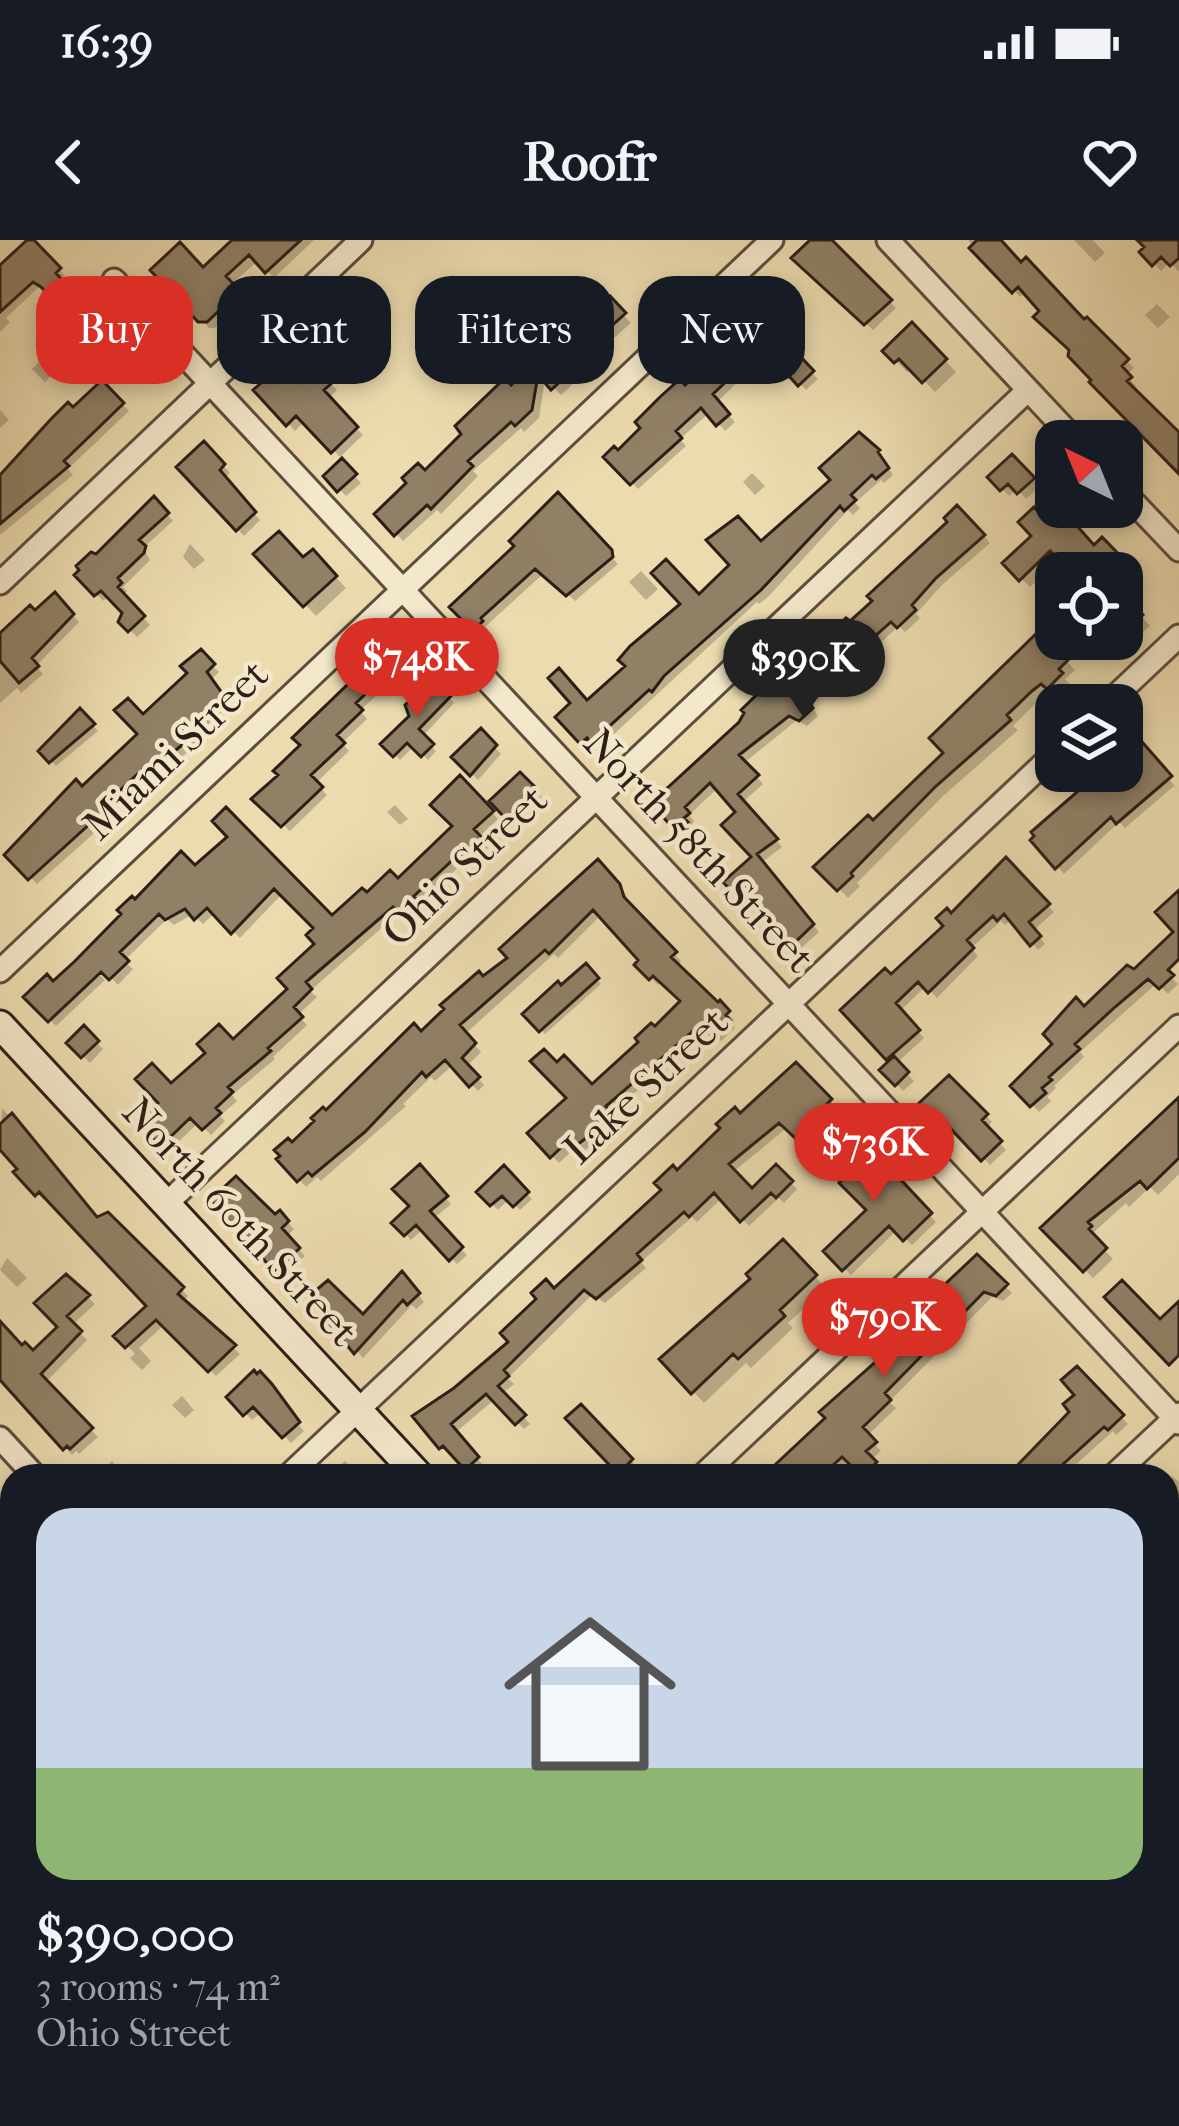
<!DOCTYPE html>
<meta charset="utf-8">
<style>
body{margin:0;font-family:"IM FELL French Canon",serif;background:#20242c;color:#f1f3f6;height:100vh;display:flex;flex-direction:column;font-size:45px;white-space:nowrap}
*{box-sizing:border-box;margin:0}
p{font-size:39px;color:#9ea1a6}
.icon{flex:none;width:66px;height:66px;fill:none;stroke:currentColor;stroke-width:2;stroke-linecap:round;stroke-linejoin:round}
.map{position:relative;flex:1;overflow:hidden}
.sheet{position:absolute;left:0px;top:1224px;width:1179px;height:663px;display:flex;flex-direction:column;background:#171b24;border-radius:36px 36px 0 0;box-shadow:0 6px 18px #0003}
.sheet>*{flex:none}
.guide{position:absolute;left:36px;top:36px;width:1107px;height:108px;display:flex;gap:24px}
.needle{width:78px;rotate:317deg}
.buttons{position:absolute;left:1035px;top:180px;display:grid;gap:24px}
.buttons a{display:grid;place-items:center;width:108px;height:108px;border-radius:24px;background:#171b24;box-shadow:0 6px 18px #0003;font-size:60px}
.price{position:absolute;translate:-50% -102px;padding:0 27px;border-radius:42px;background:#d93025;color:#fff;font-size:39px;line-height:78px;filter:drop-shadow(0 3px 6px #0008)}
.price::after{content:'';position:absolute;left:50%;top:72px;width:36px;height:27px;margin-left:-18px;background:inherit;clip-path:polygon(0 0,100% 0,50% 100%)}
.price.active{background:#222;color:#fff}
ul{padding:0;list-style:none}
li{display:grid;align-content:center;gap:24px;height:636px;padding:0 36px}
li span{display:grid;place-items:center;height:372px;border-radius:36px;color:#555}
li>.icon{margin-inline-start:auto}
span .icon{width:216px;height:216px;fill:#fffc;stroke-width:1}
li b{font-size:51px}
.pill{padding:0 42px;border-radius:36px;background:#171b24;box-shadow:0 6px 18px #0003;font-size:42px;line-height:108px}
.pill.active{background:#d93025;color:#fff}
.status{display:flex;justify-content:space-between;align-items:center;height:84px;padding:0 60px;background:#171b24;direction:ltr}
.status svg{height:33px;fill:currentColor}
header{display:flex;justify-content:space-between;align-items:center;height:156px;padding:0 36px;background:#171b24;font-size:54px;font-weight:800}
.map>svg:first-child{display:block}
</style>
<div class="status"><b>16:39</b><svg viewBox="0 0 49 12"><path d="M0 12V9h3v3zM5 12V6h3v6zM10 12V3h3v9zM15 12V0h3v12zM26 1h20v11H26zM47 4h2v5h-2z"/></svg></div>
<header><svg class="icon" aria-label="back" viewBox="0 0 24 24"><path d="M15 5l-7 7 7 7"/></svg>Roofr<svg class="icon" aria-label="heart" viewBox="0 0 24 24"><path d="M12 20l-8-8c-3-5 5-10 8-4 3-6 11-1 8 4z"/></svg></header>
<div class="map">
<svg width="1179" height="1886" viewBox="0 0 1179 1886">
<rect width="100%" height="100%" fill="#ecdbaf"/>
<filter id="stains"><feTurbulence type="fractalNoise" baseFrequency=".00167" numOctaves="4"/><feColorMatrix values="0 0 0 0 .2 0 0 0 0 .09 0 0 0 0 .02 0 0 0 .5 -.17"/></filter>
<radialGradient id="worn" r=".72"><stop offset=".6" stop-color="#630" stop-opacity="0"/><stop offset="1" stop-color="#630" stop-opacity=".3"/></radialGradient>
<path fill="#0003" d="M31,0L65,36L60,41L110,100L72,137L56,121L80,97L81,85L41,45L6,78L10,82L0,92V29Z
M246,0H314L274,38L258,21L230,45L245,60L215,88H209L154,30L204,31Z
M815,0L830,2L896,68L873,90L796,18Z
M968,0H998L1134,128L1126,135L1136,146L1132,150L1179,198V229L1072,109L1044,71L1026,52L1020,57Z
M1074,0H1093L1105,13L1095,22Z
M1142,0H1174L1179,5V32L1170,22L1161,31L1143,12L1148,7Z
M610,61L631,83L567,139L572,145L561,155L545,139L539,178L524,192L521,188L473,231L478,236L441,274L437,270L403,301L378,274L562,102L570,68L597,73Z
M1157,64L1170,77L1158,88L1145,75Z
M753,81L796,125L800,121L818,139L806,150L777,119L767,129L760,121L717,162L735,182L725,191L709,173L680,199L686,206L638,249L607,217L618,214Z
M912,86L956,132L935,152L912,128L907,132L887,111Z
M337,87L362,114L330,143L337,150L328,159L363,195L340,217L305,181L295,191L258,150L284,140Z
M468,105L489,126L476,139L455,118Z
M39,122L52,135L45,142L32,129Z
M102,144L129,171L68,229L73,235L0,295V240Z
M0,170L9,180L0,188Z
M204,205L230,233L224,238L260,280L244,296L180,227Z
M876,208L893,235L884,243L881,240L855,263L860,268L853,275L848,270L768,357L759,364L757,362L600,507L595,502L588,508L559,477L588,464L699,358Z
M1012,218L1039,247L1026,259L1017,249L1009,256L991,237Z
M342,222L361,243L346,256L327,236Z
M752,233L765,246L755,255L743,242Z
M558,256L618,324L575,361L544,333L485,387L488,390L482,395L453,367L518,306Z
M154,260L173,281L143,308L150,320L123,347L127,351L122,356L150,385L137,397L122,381L125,372L110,356L103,361L78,335Z
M970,278L990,303L942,345L916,374L920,378L905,392L899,386L811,465L818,476L807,486L797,480L744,523L763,544L743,562L782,607L762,622L819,692L799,710L752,659L747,663L727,642L755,617L739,573L718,548L689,575L694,581L685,596L655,563L784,438Z
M1047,285L1095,308L1102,301L1141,341L1124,356L1150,386L1134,399L1122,387V333H1074L1060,318L1030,347L1006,323Z
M190,304L205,320L194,329L183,317Z
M313,313L346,348L316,376L258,314L304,321Z
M641,331L658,349L646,360L629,342Z
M55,356L79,382L36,426L43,434L21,453L17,448L0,463V396Z
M1040,394L1075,430L1065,439L1070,444L1057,455L1052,450L1040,459L1013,486L1018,490L943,556L857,643L860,646L848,658L817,627L873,584L947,513Z
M396,402L419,426L391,452L386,446L360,471L367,479L342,503L349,511L316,543L327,555L290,591L256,559L282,535Z
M200,413L219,432L211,440L229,465L201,492L205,496L189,511L156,539L151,534L106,576L109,580L37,644L8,615L141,494L143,478L191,433Z
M434,442L454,463L422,497L436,511L428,520L414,506L400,520L384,504L412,476Z
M80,472L98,491L56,526L42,511Z
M481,492L501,514L478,540L455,517Z
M1135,499L1179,551L1174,546L1125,588L1119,582L1064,634L1034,600L1106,531H1122V511Z
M520,536L542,558L515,584L493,561Z
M460,539L498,579L478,598L488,608L472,624L467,619L419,664L423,669L411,680L401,671L310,751L317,757L298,775L307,785L273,817L275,819L232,855L237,861L220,876L225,881L211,895L199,882L169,911L142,883L162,863L171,847L233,803L291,749L318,704V688L283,653L240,698L215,673L203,684L193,674L174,685L167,679L124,721L133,729L118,745L93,719L88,724L105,740L56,786L28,757L53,745L135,664L195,629L231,597L332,679L367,656L398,642L456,586Z
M395,565L408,579L400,585L387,572Z
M1006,622L1054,672L1034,690L1045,704L1038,710L1012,679L1005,685L1001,681L971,708L978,716L937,758L926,746L900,771L924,798L897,823L914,841L903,851L884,830L892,822L844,770L891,738L947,686L951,677Z
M597,624L626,655L630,667L681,721L676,726L734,780L730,784L735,788L721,801L709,789L610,874L618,883L603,896L583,912L577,906L559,923L531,893L592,848L684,762L662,740L658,745L638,725L643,721L601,675L558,718L554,714L465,794L481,812L467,826L484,845L478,851L453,825L435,841L431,837L403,864L406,866L321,941L317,937L306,947L280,919L292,906L511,718Z
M1154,714L1176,736L1173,739L1178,744L1168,754L1157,743L1080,812L1084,817L1054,846L1056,848L1047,857L1051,861L1039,872L1014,846L1084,769Z
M586,727L601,744L545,794L527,774Z
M84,790L103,809L90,823L70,803Z
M796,826L837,868L814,890L833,909L822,920L788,887L733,932L752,952L776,928L797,949L784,963L779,958L749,986L722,958L697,982L692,977L641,1022L646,1028L605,1063L592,1055L508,1138L514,1144L502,1154L530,1184L524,1189L495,1159L455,1193L483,1225L474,1234L451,1210L448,1213L416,1177L456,1150L512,1102L554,1052Z
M949,839L992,882L986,888L1006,910L990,925L944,877L940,881L923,863Z
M1179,860V934L1158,955L1150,947L1129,967L1126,963L1094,992L1098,997L1095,1000L1113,1019L1093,1038L1045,988Z
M2,868L98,980L108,976L188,1056L183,1062L240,1114L216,1136L165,1084L139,1108L151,1121L142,1130L130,1118L135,1114L118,1096L150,1066L48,956L44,960L17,933L21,929L5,911L0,910Z
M872,914L936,982L912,1005L897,990L851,1035L828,1011L870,970L867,918Z
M419,929L451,964L433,979L467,1015L457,1024L423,989L411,1000L395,983L413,966Z
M504,929L532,959L520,970L509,959L498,970L480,952Z
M214,961L275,978L280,974L294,989L287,996L305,1016L283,1035Z
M783,1003L826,1048L788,1083L793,1088L751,1128L746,1123L704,1163L663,1119L754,1039Z
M7,1018L27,1038L17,1047L0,1030Z
M977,1018L1012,1053L1003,1061L992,1057L889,1162L896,1168L867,1196L881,1211L871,1220L881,1231L875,1236H863L850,1222L834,1236H823L818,1231L813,1236H766L912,1094Z
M66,1038L95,1064L72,1085L87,1100L45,1143L98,1197L79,1214L76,1211L72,1215L0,1137V1085L22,1109L33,1114L61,1087Z
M409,1042L424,1062L416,1069L412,1065L363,1118L312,1057L363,1079Z
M1077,1130L1128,1184L1116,1195L1113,1191L1063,1236H1009L1073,1173L1079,1155Z
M260,1135L298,1178L295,1181L304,1191L291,1203L262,1172L252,1180L230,1157Z
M182,1156L194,1170L185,1178L172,1165Z
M581,1168L638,1228L629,1236L570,1178Z
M112,1221L125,1236H97Z
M345,1221L359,1236H327Z
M1172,1236L1179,1242V1283L1167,1269V1241Z
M0,1288L12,1300V1336L0,1323Z
M0,1439L12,1452L0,1464Z
M1179,1464V1510L1167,1521V1475Z
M1179,1640V1696L1167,1704V1651Z
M7,1678L12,1682V1710L2,1719L0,1684Z
M1167,1791L1179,1804V1886H1126L1139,1875H1167V1840L1177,1830L1167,1819Z
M16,1875H21L30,1885L19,1886L12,1879Z
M135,1875H176L185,1886H145Z
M331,1875H376L363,1886H318Z
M520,1875H563L572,1886H523L527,1882Z
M703,1875H778L766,1886H713Z
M844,1875H877L871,1880L876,1886H854Z
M914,1875H942L952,1886H925Z
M1067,1875H1070L1081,1886H1062L1059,1883Z"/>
<path fill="#908066" stroke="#2c1e16" stroke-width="3" d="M27,0H34L61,28L56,33L106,92L64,133L51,120L76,97L70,91L77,85L41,47L33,42L0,72V25Z
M232,0H301L265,33L249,15L226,36L240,51L207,82H198L150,30L180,2L203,27Z
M810,0H832L892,60L864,85L791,18Z
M977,0H1001L1021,22L1026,17L1084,79L1087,77L1129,119L1122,126L1132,137L1127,141L1179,192V234L1089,142L1091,140L1068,116L1069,110L1033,77L1039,71L1018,47L1012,53L969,8Z
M1137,0H1179V18L1170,26L1161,17L1152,26L1139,12L1144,7Z
M582,53L597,69L610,56L626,73L562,130L567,135L551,150L538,135L532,170L515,186L511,182L468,221L473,226L431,269L427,265L394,296L374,274L406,243L402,238L418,223L425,230L461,194L455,186L505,138L511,145L557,102L537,80L562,56L570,64Z
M753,76L796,121L801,117L814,131L798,146L769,114L759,124L752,117L713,154L730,174L716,186L701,168L676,191L682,198L630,245L603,217L614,206L618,210L640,188L635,182L660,157L680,139L685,145Z
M912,82L947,119L922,143L899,119L894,123L882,111Z
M337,83L358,106L326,135L333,142L324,150L358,187L331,213L296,176L286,186L253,150L277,129L284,136Z
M468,101L485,117L467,134L451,118Z
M102,140L124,163L64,221L69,226L0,284V235L51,179L68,162L73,167Z
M859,192L880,210L878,212L889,228L876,239L872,235L851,255L856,260L844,271L840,266L761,350L664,436L652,452L649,450L591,503L587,498L580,504L555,477L570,463L548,438L559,428L587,460L625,426L618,420L630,406L680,364L651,333L666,319L699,354L729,325L706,300L738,276L761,301L830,240L819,228Z
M204,201L225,224L220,230L256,272L236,291L176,227Z
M1012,214L1035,238L1017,254L1008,244L1000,251L987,237Z
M342,218L357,234L337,252L323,236Z
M558,252L612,310L613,317L566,356L535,329L481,378L483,381L473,391L449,367L514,306L509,301Z
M154,256L169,273L139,300L146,306L144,313L118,338L122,343L118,347L145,376L128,392L118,382L122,373L101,351L94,356L74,335L79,330L76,326L91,312L96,314Z
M957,265L985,295L936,338L912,365L916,370L897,388L891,382L806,457L813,468L799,481L789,476L739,515L759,535L738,554L778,599L757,614L814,684L791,706L743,655L739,659L723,642L751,617L721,585L735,572L710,543L685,567L690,573L684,578L688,582L676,592L651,563L739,482L744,473L741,470L781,431L784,434L846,378L850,381L872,361L867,356L947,282L944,278Z
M1034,267L1047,281L1061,268L1094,305L1102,297L1137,333H1071L1050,311L1019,341L1002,323L1031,296L1018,282Z
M279,291L303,317L313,309L337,336L303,367L253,314Z
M1122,351L1143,375L1122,394Z
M55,352L74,374L32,418L39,426L19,443L0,421V393L30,365L35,370Z
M1040,390L1068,420L1059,429L1063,433L1047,449L1041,444L1032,451L1007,475L1011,480L935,547L851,633L853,636L837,651L813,627L868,575L873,580L943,513L929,498Z
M396,398L414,417L383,447L378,442L356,463L363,470L337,495L345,503L311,535L323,547L281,587L251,559L278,535L273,531L300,505L292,498Z
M201,409L215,424L207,432L225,457L197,483L201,488L182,505L147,534L143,529L101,568L104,571L28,640L4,615L76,539L82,546L137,494L114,470L128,458L143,474L187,433L180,426Z
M435,438L451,456L419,489L434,504L421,517L407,503L393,517L380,504L409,476L405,465Z
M80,468L95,484L49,523L38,511Z
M481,488L497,505L470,536L451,517Z
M1136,495L1172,536L1116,584L1111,577L1055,629L1030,600L1034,596L1031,592L1101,531H1122V507Z
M520,532L538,550L506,579L489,561Z
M460,535L494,571L474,589L484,600L463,620L458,615L414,656L419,661L403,676L393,667L306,742L312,749L294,767L303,777L268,808L271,811L228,847L233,852L216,868L221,873L202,890L190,878L161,906L137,883L158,863L135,839L152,823L171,843L205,813L197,804L219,784L233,799L287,749L277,738L314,704L306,695L313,688L274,649L231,694L207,668L194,680L185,669L165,680L159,674L120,712L129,721L109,740L101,732L48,782L23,757L47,734L53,741L75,721L121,674L117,670L132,656L135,659L181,611L195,625L227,597L212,581L226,567L332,675L362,648L367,652L390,630L398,638L452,586L430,565Z
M1006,617L1050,664L1029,682L1041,696L1030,706L1004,674L997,681L993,676L967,700L974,708L928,753L918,742L896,763L920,790L886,820L840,770L885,728L891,734L943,686L936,678L947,668L951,673Z
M598,619L620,644L624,657L677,712L671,717L718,762L720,760L730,771L726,775L730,780L712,796L701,784L606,866L614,874L597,890L574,907L568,901L550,918L527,893L566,858L530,821L544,809L557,822L564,815L592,844L638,802L635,798L651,783L655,786L680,761L653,736L649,740L634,725L638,720L593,670L549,714L545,710L460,785L476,803L462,818L480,837L469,847L445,820L426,837L422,832L365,892L312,936L308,932L297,942L276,919L280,916L274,910L288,898L292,902L314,881L311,878L323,867L326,870L414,783L421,791L444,769L440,765L479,731L483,736L507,718L499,709Z
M1179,650V719L1168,730L1174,735L1159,749L1148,739L1115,767L1075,804L1080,809L1049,837L1052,840L1042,848L1046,853L1030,867L1010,846L1052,804L1043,794L1076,757L1084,766L1127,725L1134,729L1173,692L1155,672Z
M586,723L599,738L539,792L522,774L558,741L561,745Z
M84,785L99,801L81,818L66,803Z
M894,816L909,832L895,846L879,830Z
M796,822L832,859L809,882L829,900L814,916L779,883L729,924L752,948L776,924L793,941L776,958L771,953L740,982L714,953L689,977L684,972L637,1014L642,1020L596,1059L584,1050L504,1130L509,1136L498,1146L526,1175L515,1185L486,1154L451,1184L479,1217L465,1230L443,1206L439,1209L412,1176L454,1148L508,1102L500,1093L536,1059L531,1053L546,1039L554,1048L661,950L654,943L673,925L677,930L720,888L716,884L735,867L740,873Z
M949,835L988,874L982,880L1002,901L981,921L935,872L931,877L919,863Z
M1179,857V918L1147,949L1140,941L1088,982L1092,986L1089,989L1107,1008L1083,1032L1040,988Z
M12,873L97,977L108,972L184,1047L178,1054L236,1105L208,1132L156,1080L125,1108L113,1096L146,1066L39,952L35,956L13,932L17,929L0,910V884Z
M855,902L867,914L872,909L932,973L903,1001L889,986L842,1031L823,1011L866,970L839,943L845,936L833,924Z
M420,924L448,956L430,971L463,1007L449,1021L416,985L404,996L391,983L409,966L392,949Z
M504,925L529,952L513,967L502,956L490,966L476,952Z
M236,936L275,974L280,970L289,981L282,988L300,1008L274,1031L210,960Z
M783,999L817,1035L780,1070L785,1076L738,1119L733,1114L691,1154L659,1119L750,1039L746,1034Z
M977,1014L1008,1044L996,1056L984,1052L885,1153L891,1160L863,1187L877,1202L866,1211L877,1222L862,1236L842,1217L821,1236H763L825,1178L819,1172L908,1093L904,1083Z
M402,1031L420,1053L407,1065L403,1060L354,1114L308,1057L328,1040L363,1074Z
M66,1034L90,1055L67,1076L82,1091L41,1134L93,1188L70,1209L67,1206L63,1210L0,1140V1081L22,1105L25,1102L33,1110L57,1087L34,1063Z
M1122,1040L1160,1079L1179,1061V1115L1169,1125L1104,1057Z
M1077,1126L1124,1175L1108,1190L1104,1187L1050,1236H1007L1069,1172L1063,1164L1074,1155L1061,1140Z
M254,1130L257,1134L260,1131L272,1144L300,1182L282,1198L253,1167L243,1176L226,1157Z
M581,1164L633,1219L618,1234L565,1178Z"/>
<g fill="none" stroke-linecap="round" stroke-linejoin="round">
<defs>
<path id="street" d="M888,0L1076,201
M114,40L1179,1183
M1122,250L1179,310
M0,343L361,0
M1106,465L1179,396
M0,731L772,0
M166,964L1028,150
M0,1198L35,1236
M288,1236L1056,512
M702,1236L1179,786
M1113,1236L1179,1174
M0,1501L12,1490
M1167,1576L1179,1564
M0,1616L12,1629
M242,1875L252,1886
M630,1875L641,1886
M418,1886L430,1875"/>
<path id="secondary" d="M0,785L419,1236
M1016,1875L1027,1886"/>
</defs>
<use href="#street" stroke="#5c4d3c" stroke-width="27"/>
<use href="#secondary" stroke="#2c1e16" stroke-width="33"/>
<use href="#street" stroke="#f3e8cb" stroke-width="21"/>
<use href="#secondary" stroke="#f3e8cb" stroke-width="27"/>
</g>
<g text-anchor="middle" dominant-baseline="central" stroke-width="9" stroke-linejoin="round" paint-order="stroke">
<g font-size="42" fill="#2c1e16" stroke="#f3e8cb">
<text transform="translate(176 510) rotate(-44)">Miami Street</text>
<text transform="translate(699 611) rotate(47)">North 58th Street</text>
<text transform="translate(465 626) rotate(-44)">Ohio Street</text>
<text transform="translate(646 846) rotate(-43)">Lake Street</text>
<text transform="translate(240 982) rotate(47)">North 60th Street</text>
</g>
</g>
<rect width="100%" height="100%" filter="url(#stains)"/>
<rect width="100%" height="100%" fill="url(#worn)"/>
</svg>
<div class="buttons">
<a><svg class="needle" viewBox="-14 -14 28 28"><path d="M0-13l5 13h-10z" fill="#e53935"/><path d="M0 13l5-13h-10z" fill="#9ea1a6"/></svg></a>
<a><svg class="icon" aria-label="locate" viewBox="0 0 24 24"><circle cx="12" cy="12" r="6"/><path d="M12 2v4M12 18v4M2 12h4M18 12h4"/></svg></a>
<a><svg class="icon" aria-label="layers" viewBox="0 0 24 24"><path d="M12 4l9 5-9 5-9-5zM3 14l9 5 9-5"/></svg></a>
</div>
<b class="price" style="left:417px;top:480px">$748K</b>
<b class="price active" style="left:804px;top:481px">$390K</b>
<b class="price" style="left:874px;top:965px">$736K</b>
<b class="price" style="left:884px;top:1140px">$790K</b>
<div class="guide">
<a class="pill active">Buy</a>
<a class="pill">Rent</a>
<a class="pill">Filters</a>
<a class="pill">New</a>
</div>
<section class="sheet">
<ul>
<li><span style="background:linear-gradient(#c9d6e8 70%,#8fb573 0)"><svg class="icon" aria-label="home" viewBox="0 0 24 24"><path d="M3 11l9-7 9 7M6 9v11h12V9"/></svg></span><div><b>$390,000</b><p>3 rooms · 74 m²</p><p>Ohio Street</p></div></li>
</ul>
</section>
</div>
